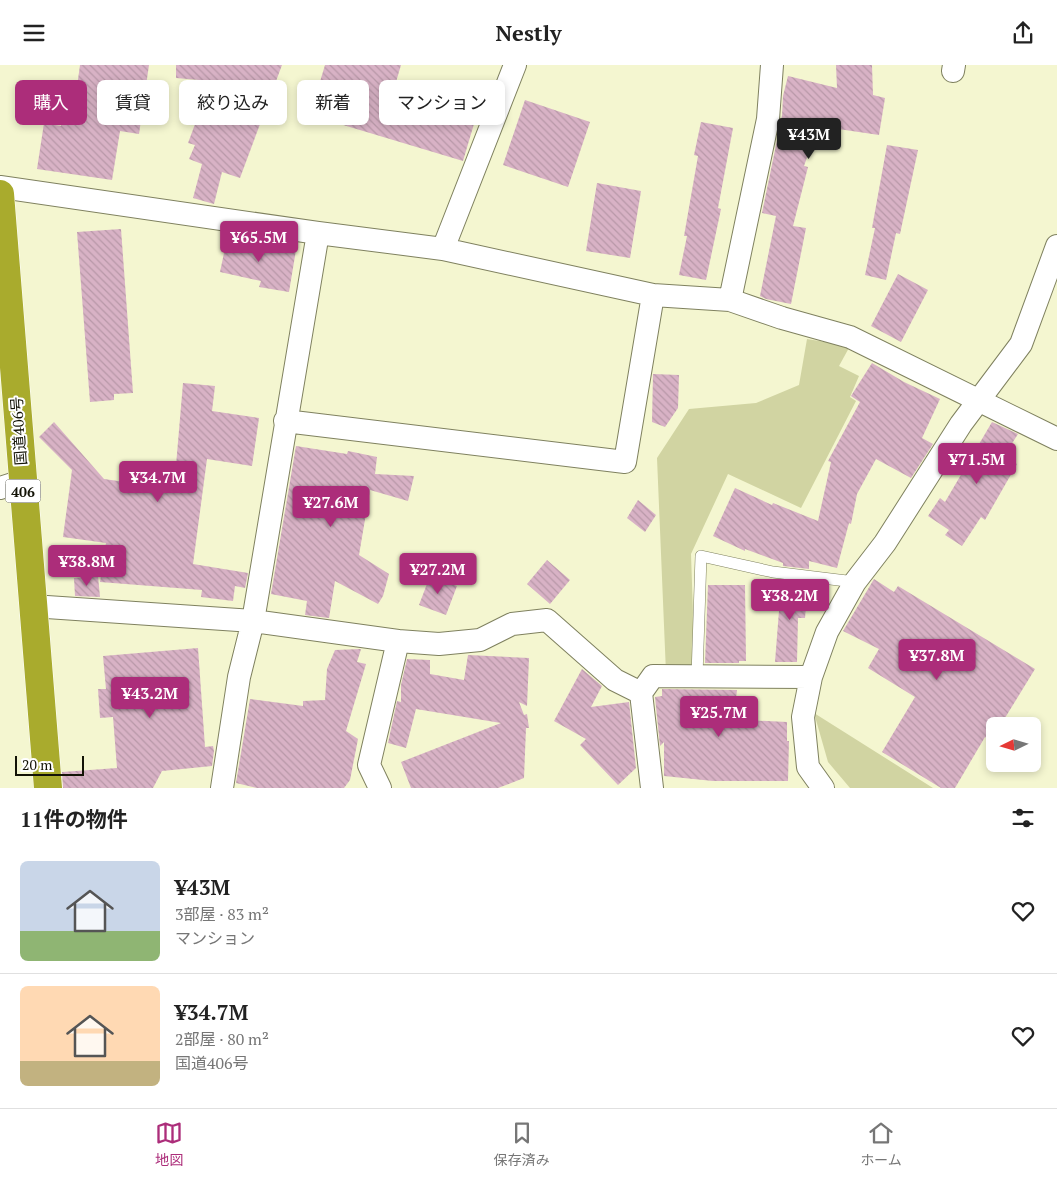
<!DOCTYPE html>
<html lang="ja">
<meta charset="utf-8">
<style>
body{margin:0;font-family:"PT Serif","Noto Sans JP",serif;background:#f2f2f2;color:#222;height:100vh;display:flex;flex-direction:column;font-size:19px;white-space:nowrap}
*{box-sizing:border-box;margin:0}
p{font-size:16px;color:#767676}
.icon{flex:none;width:28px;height:28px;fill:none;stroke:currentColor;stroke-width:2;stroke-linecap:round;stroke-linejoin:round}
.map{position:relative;height:723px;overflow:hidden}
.side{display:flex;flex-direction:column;background:#fff;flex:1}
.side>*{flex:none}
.top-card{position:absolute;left:15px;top:15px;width:500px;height:45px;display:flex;gap:10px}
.needle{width:32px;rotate:265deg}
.controls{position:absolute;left:986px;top:652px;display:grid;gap:10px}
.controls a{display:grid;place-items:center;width:55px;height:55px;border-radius:8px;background:#fff;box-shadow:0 2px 8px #0003;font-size:25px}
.scale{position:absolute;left:15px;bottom:12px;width:69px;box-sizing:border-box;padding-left:5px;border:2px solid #131306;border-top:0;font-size:14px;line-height:18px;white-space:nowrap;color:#131306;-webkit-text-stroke:4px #fff;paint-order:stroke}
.price{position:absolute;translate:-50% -42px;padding:0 11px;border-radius:5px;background:#ac2d7a;color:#fff;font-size:16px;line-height:32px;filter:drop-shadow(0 1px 2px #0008)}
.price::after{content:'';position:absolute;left:50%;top:30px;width:15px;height:11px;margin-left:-8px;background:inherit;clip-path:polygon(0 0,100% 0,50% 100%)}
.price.selected{background:#222;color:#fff}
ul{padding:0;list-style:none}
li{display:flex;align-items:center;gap:15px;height:125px;padding:0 20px}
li+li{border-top:1px solid #e0e0e0}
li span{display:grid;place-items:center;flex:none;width:140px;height:100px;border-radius:8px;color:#555}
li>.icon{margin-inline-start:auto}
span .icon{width:60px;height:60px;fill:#fffc;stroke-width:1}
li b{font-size:21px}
h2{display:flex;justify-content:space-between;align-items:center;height:60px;padding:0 20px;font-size:21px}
.pill{padding:0 18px;border-radius:8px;background:#fff;box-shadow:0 2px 8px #0003;font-size:18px;line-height:45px}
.pill.selected{background:#ac2d7a;color:#fff}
header{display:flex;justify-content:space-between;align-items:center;height:65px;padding:0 20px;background:#fff;font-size:22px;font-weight:700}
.menu{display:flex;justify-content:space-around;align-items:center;height:70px;border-top:1px solid #e0e0e0;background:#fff;font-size:14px;color:#767676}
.menu a{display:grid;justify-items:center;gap:2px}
.menu .selected{color:#ac2d7a}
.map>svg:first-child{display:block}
</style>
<header><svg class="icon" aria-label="menu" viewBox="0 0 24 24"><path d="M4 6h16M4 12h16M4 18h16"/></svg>Nestly<svg class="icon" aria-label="share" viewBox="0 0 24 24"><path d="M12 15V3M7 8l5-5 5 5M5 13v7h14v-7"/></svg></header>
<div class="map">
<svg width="1057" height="723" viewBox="0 0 1057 723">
<defs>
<pattern id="building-back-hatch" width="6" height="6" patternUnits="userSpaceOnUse" patternTransform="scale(1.25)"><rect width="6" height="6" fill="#d8b2c5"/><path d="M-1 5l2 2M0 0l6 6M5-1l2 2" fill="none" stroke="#b898a8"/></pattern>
</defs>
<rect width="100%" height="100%" fill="#f4f6d0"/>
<path fill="#d1d4a2" d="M807,274L850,281L839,301L859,311L850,332L856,336L801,443L728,409L691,489L695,607L666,608L657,393L689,344L756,338L799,320Z
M814,648L933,723H850L828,697Z"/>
<path fill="url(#building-back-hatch)" d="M80,0H149L139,69L120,66L112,115L37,104L44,58L61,61L64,42L74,43Z
M176,0H282L240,113L222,107L214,139L193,133L202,99L189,94L195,80L188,78L211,16L176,13Z
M325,0H401L396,17L479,42L463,96L310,50Z
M836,0H872L873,30L885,33L879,70L818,61L804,101L808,102L793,161L806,163L791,239L766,234L760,231L776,151L762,148L782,51L783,31L788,11L837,23Z
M525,35L590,57L568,122L503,100Z
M701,57L733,63L718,143L721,144L706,215L679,210L687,171H684L698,91L694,90Z
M887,80L918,85L900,169L896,168L886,215L865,210L875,163H872Z
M597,118L641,126L630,193L586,186Z
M121,164L133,328L114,329V335L90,337L77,167Z
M228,169L257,176L256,178L296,185L289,227L259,222L261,216L220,207Z
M898,209L928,225L901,277L871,261Z
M872,298L904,317L940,334L922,373L933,379L911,413L876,394L857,429L851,459L849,458L837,503L809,496V504L783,501V498L745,484V486L713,471L735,423L772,440L773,438L818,456L831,397L828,396L860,337L851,331Z
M653,309L679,310L678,343L665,362L652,357Z
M183,318L215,321L212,346L259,353L252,401L207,394L193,499L248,508L245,523L235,521L233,536L201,532L202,525L100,517L106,478L63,472L72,405L39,372L54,357L104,414L174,424Z
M992,357L1018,369L1004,391L1017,399L985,455L981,452L962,481L945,470L949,465L928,451L940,433L945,437Z
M296,381L347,389L348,386L377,392L375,409L414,411L408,436L370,425L359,490L389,509L383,531L378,539L335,516L329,553L305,550L307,536L271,529Z
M638,435L656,450L645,467L627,453Z
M547,495L570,515L550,539L527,519Z
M98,511L100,532L75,531L74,513Z
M430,511L457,521L446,550L419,540Z
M874,514L894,527L898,521L1035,604L1000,661H995V670L991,676L985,672L955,723H941L882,687L915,632L868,603L879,584L843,566Z
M708,520H745L746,596H739V598H705Z
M781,520H808L805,553H798L797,597H775Z
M198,583L205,682L213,681L214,686L212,701L162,706L153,723H63L62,707L117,703L113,652L100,653L98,624H106L103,591Z
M361,584L357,597L366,599L346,666L358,674L350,715L344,723H257L236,718L250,634L303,641V636L325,635L327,604L335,585Z
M468,590L529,593L527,641L519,637L524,650L527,649L529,663H526L524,713L498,723H411L401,697L501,658L416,644L406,683L388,678L397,636L401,637V620L407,594L430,595V609L464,615Z
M582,604L602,621L591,642L629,637L636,703L618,720L580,680L586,674L554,656Z
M662,624L737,625L736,634H746V655L787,657V676H789L788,716H713L664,711V677L660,681L655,632L662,631Z"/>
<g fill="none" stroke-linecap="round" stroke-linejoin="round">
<defs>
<path id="lane" d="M697,611L701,491L773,507L855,517"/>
<path id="street" d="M953,6L954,0
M0,122L318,168L443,184L653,230L730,235L782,253L850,272L1057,374
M443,184L515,0
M730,235L768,54L772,0
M285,356L625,397L653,230
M0,423L22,416
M32,541L253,556L398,576L369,700L380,723
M398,576L439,579L480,575L512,559L547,555L615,615L641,628
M222,723L239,612L253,556L318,168
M652,723L641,628L653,611L811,612
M823,723L808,702L803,652L811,612L827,567L855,517L885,478L961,359L1021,279L1057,181"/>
<path id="highway" d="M0,129L48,723"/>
</defs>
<use href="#lane" stroke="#7f815f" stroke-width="12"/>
<use href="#street" stroke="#7f815f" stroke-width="24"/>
<use href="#highway" stroke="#fff" stroke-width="29"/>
<use href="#lane" stroke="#fff" stroke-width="11"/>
<use href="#street" stroke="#fff" stroke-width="22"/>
<use href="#highway" stroke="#a9ab2d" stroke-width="28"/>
</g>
<g text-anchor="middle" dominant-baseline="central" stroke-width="4" stroke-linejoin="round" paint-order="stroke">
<rect fill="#fff" stroke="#5a5a51" stroke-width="1" x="5.5" y="414.5" width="35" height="23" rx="4"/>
<g font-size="14" font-weight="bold" fill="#131306">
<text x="23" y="426">406</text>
</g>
<g font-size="15" fill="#131306" stroke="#fff">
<text transform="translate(18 366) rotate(-94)">国道406号</text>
</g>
</g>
</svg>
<div class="controls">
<a><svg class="needle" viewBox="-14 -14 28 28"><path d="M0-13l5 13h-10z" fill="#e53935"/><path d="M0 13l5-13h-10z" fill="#767676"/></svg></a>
</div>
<div class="scale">20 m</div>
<b class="price selected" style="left:809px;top:95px">¥43M</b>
<b class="price" style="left:259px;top:198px">¥65.5M</b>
<b class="price" style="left:977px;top:420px">¥71.5M</b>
<b class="price" style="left:158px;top:438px">¥34.7M</b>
<b class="price" style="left:331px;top:463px">¥27.6M</b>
<b class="price" style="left:87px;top:522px">¥38.8M</b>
<b class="price" style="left:438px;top:530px">¥27.2M</b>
<b class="price" style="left:790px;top:556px">¥38.2M</b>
<b class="price" style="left:937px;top:616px">¥37.8M</b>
<b class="price" style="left:150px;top:654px">¥43.2M</b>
<b class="price" style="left:719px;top:673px">¥25.7M</b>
<div class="top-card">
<a class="pill selected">購入</a>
<a class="pill">賃貸</a>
<a class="pill">絞り込み</a>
<a class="pill">新着</a>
<a class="pill">マンション</a>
</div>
</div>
<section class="side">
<h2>11件の物件<svg class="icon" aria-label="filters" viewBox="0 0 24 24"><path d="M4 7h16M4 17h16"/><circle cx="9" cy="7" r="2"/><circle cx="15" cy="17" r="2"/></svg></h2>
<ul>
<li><span style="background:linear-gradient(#c9d6e8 70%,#8fb573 0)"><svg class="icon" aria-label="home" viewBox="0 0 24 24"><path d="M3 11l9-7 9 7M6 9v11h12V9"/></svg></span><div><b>¥43M</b><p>3部屋 · 83 m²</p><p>マンション</p></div><svg class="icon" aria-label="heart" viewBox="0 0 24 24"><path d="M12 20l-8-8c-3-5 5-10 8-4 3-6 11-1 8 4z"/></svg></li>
<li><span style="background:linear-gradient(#ffd9b3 75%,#c2b280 0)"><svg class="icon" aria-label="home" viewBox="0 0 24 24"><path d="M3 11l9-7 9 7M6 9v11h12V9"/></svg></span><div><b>¥34.7M</b><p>2部屋 · 80 m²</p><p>国道406号</p></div><svg class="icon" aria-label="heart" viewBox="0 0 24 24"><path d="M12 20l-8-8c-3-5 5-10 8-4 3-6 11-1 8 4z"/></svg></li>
</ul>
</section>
<nav class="menu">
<a class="selected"><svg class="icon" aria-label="map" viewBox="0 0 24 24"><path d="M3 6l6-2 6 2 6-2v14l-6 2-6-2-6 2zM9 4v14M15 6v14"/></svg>地図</a>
<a><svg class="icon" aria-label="saved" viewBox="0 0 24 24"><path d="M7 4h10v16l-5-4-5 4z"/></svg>保存済み</a>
<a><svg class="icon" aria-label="home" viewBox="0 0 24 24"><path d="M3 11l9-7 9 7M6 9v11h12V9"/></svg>ホーム</a>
</nav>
